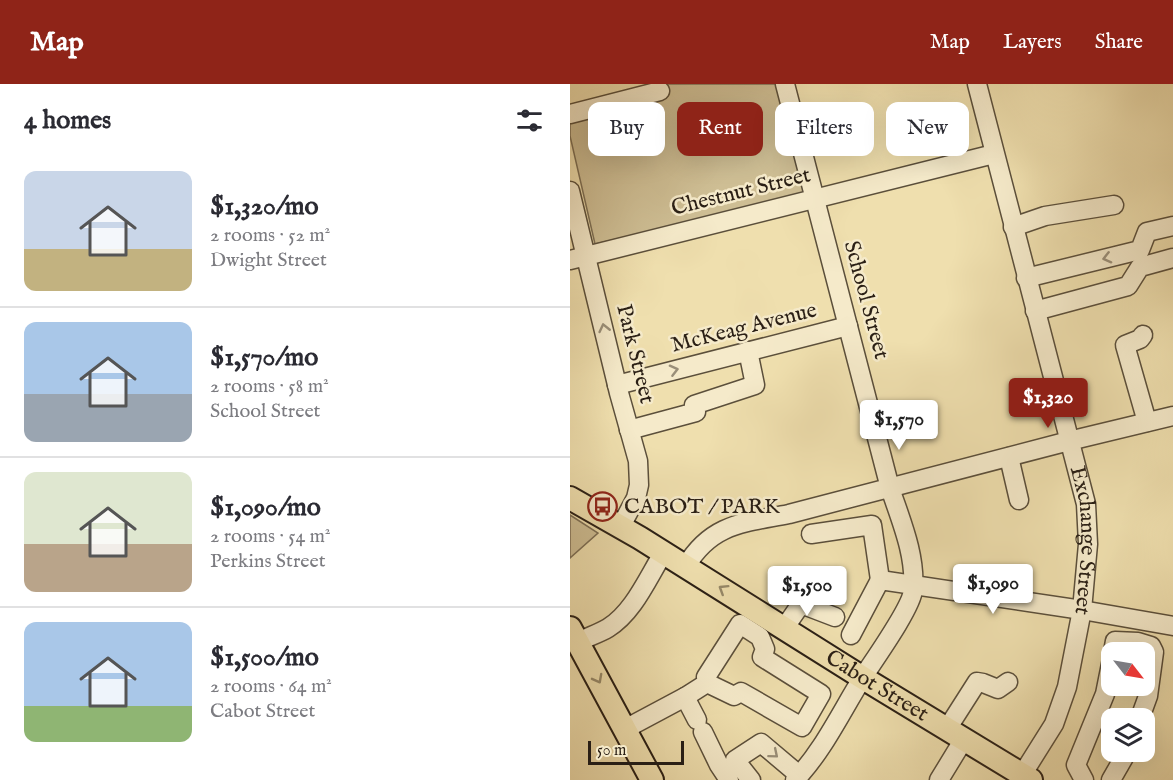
<!DOCTYPE html>
<meta charset="utf-8">
<style>
body{margin:0;font-family:"IM FELL English",serif;background:#f2f2f3;color:#2b2b33;height:100vh;display:flex;flex-direction:column;font-size:22px;white-space:nowrap}
*{box-sizing:border-box;margin:0}
p{font-size:20px;color:#7c7c81}
.icon{flex:none;width:33px;height:33px;fill:none;stroke:currentColor;stroke-width:2;stroke-linecap:round;stroke-linejoin:round}
.map{position:relative;flex:1;overflow:hidden}
.drawer{display:flex;flex-direction:column;background:#fff;width:570px}
.drawer>*{flex:none}
.hud{position:absolute;left:18px;top:18px;width:495px;height:54px;display:flex;gap:12px}
.needle{width:39px;rotate:121deg}
.controls{position:absolute;left:531px;top:558px;display:grid;gap:12px}
.controls a{display:grid;place-items:center;width:54px;height:54px;border-radius:12px;background:#fff;box-shadow:0 6px 24px #0002;font-size:30px}
.scale{position:absolute;left:18px;bottom:15px;width:96px;box-sizing:border-box;padding-left:6px;border:3px solid #2a1f15;border-top:0;font-size:16px;line-height:21px;white-space:nowrap;color:#2a1f15;-webkit-text-stroke:4px #f5eaca;paint-order:stroke}
.price{position:absolute;translate:-50% -51px;padding:0 14px;border-radius:6px;background:#fff;color:#222;font-size:20px;line-height:39px;filter:drop-shadow(0 2px 3px #0008)}
.price::after{content:'';position:absolute;left:50%;top:36px;width:18px;height:14px;margin-left:-9px;background:inherit;clip-path:polygon(0 0,100% 0,50% 100%)}
.price.selected{background:#8f2418;color:#fff}
ul{padding:0;list-style:none}
li{display:flex;align-items:center;gap:18px;height:150px;padding:0 24px}
li+li{border-top:2px solid #e1e1e2}
li span{display:grid;place-items:center;flex:none;width:168px;height:120px;border-radius:12px;color:#555}
li>.icon{margin-inline-start:auto}
span .icon{width:72px;height:72px;fill:#fffc;stroke-width:1}
li b{font-size:26px}
h2{display:flex;justify-content:space-between;align-items:center;height:72px;padding:0 24px;font-size:26px}
.tag{padding:0 21px;border-radius:12px;background:#fff;box-shadow:0 6px 24px #0002;font-size:21px;line-height:54px}
.tag.selected{background:#8f2418;color:#fff}
header{display:flex;align-items:center;gap:36px;box-sizing:border-box;height:84px;padding:0 30px;background:#8f2418;color:#fff}
header strong{font-size:28px}
nav{display:flex;gap:33px;margin-inline-start:auto;font-size:21px}
main{display:flex;flex:1;min-height:0}
.map>svg:first-child{display:block}
</style>
<header>
<strong>Map</strong>
<nav><a>Map</a><a>Layers</a><a>Share</a></nav>
</header>
<main>
<section class="drawer">
<h2>4 homes<svg class="icon" aria-label="filters" viewBox="0 0 24 24"><path d="M4 7h16M4 17h16"/><circle cx="9" cy="7" r="2"/><circle cx="15" cy="17" r="2"/></svg></h2>
<ul>
<li><span style="background:linear-gradient(#c9d6e8 65%,#c2b280 0)"><svg class="icon" aria-label="home" viewBox="0 0 24 24"><path d="M3 11l9-7 9 7M6 9v11h12V9"/></svg></span><div><b>$1,320/mo</b><p>2 rooms · 52 m²</p><p>Dwight Street</p></div></li>
<li><span style="background:linear-gradient(#a9c7e8 60%,#9aa5b1 0)"><svg class="icon" aria-label="home" viewBox="0 0 24 24"><path d="M3 11l9-7 9 7M6 9v11h12V9"/></svg></span><div><b>$1,570/mo</b><p>2 rooms · 58 m²</p><p>School Street</p></div></li>
<li><span style="background:linear-gradient(#dfe7d0 60%,#b9a48a 0)"><svg class="icon" aria-label="home" viewBox="0 0 24 24"><path d="M3 11l9-7 9 7M6 9v11h12V9"/></svg></span><div><b>$1,090/mo</b><p>2 rooms · 54 m²</p><p>Perkins Street</p></div></li>
<li><span style="background:linear-gradient(#a9c7e8 70%,#8fb573 0)"><svg class="icon" aria-label="home" viewBox="0 0 24 24"><path d="M3 11l9-7 9 7M6 9v11h12V9"/></svg></span><div><b>$1,500/mo</b><p>2 rooms · 64 m²</p><p>Cabot Street</p></div></li>
</ul>
</section>
<div class="map">
<svg width="603" height="696" viewBox="0 0 603 696">
<rect width="100%" height="100%" fill="#efdfae"/>
<filter id="stains"><feTurbulence type="fractalNoise" baseFrequency=".00333" numOctaves="4"/><feColorMatrix values="0 0 0 0 .2 0 0 0 0 .09 0 0 0 0 .02 0 0 0 .5 -.17"/></filter>
<radialGradient id="worn" r=".72"><stop offset=".6" stop-color="#630" stop-opacity="0"/><stop offset="1" stop-color="#630" stop-opacity=".3"/></radialGradient>
<path fill="#cebe94" stroke="#7c6e54" stroke-width="1.5" d="M88,0H208L235,111L25,160L0,52V34Z
M0,431L28,449L0,474Z"/>
<g fill="none" stroke-linecap="round" stroke-linejoin="round">
<defs>
<g id="minor">
<path d="M215,0L320,404C331,437 346,471 343,506C342,523 304,576 293,593C271,628 253,667 225,696"/>
<path id="s1" d="M407,0L516,420L518,460L512,526L497,603L484,640L452,691"/>
<path d="M0,30L90,7"/>
<path d="M0,107L49,309L68,377L69,401L66,414L51,442"/>
<path d="M443,143L475,132L544,121"/>
<path d="M0,176L424,70"/>
<path d="M456,194L570,166L577,148L603,142"/>
<path d="M465,227L558,202L570,183L603,174"/>
<path d="M573,251L570,255L555,261L577,338"/>
<path d="M47,301L278,242"/>
<path d="M59,346L126,328L124,321L185,301L178,267"/>
<path d="M439,373L449,416"/>
<path d="M241,450L302,441L310,496"/>
<path d="M116,482C142,439 174,439 219,430L499,357L603,332"/>
<path d="M215,543L231,520L265,533"/>
<path d="M281,551L310,496L512,526L603,542"/>
<path d="M8,558C17,553 28,550 38,544C64,528 78,493 94,468"/>
<path d="M543,568L545,557L568,558L581,562L584,568L578,612L570,634"/>
<path d="M115,613L127,636"/>
<path d="M55,645L115,613L137,599L164,612L171,608L232,643L251,610L192,573L195,565L190,553L170,540L136,593L137,599"/>
<path d="M377,645L407,598L413,599L428,605L438,598"/>
<path d="M133,648L149,681L159,696"/>
<path d="M181,696L165,676L191,659L229,691"/>
<path d="M369,696L394,655"/>
<path d="M514,696L506,681L535,610L542,575"/>
<path d="M541,696L557,668"/>
</g>
<g id="major">
<path id="s2" d="M0,414L70,454L293,594L461,696"/>
<path d="M0,544L82,696"/>
</g>
</defs>
<use href="#minor" stroke="#5b4f3b" stroke-width="21"/>
<use href="#major" stroke="#2a1f15" stroke-width="26"/>
<use href="#minor" stroke="#f5eaca" stroke-width="18"/>
<use href="#major" stroke="#efdfae" stroke-width="22"/>
</g>
<defs><path id="oneway-chevron" d="M-2-3.5L2.5 0L-2 3.5" fill="none" stroke-width="1.6" stroke-linecap="round" stroke-linejoin="round" transform="scale(1.5)"/></defs>
<g stroke="#9a8f79">
<use href="#oneway-chevron" transform="translate(537 174) rotate(166)"/>
<use href="#oneway-chevron" transform="translate(34 244) rotate(-103)"/>
<use href="#oneway-chevron" transform="translate(104 286) rotate(-14)"/>
<use href="#oneway-chevron" transform="translate(204 670) rotate(40)"/>
</g>
<g stroke="#968969">
<use href="#oneway-chevron" transform="translate(153 505) rotate(-148)"/>
<use href="#oneway-chevron" transform="translate(28 595) rotate(62)"/>
</g>
<defs>
<symbol id="bus-ring" viewBox="-11 -11 22 22"><circle r="9.5" fill="#f5eaca" stroke="#8f2418" stroke-width="1.5"/><path d="M-5-6H5V4H4V6H2V4H-2V6H-4V4H-5ZM-3.5-4V0h7V-4ZM-3.5 1.2v1.5H-2V1.2ZM2 1.2v1.5H3.5V1.2Z" fill="#8f2418"/></symbol>
</defs>
<g fill-rule="evenodd">
<use href="#bus-ring" x="16" y="406" width="33" height="33"/>
</g>
<g text-anchor="middle" dominant-baseline="central" stroke-width="5" stroke-linejoin="round" paint-order="stroke">
<g font-size="22" fill="#2a1f15" stroke="#f5eaca">
<text transform="translate(171 108) rotate(-14)">Chestnut Street</text>
<text transform="translate(296 216) rotate(75)">School Street</text>
<text transform="translate(174 244) rotate(-14)">McKeag Avenue</text>
<text transform="translate(65 270) rotate(76)">Park Street</text>
<text stroke="none"><textPath href="#s1" startOffset="470">Exchange Street</textPath></text>
<text stroke="none"><textPath href="#s2" startOffset="360">Cabot Street</textPath></text>
</g>
<g font-size="22" fill="#2a1f15" stroke="#f5eaca" text-anchor="start">
<text x="54" y="423">CABOT / PARK</text>
</g>
</g>
<rect width="100%" height="100%" filter="url(#stains)"/>
<rect width="100%" height="100%" fill="url(#worn)"/>
</svg>
<div class="controls">
<a><svg class="needle" viewBox="-14 -14 28 28"><path d="M0-13l5 13h-10z" fill="#e53935"/><path d="M0 13l5-13h-10z" fill="#7c7c81"/></svg></a>
<a><svg class="icon" aria-label="layers" viewBox="0 0 24 24"><path d="M12 4l9 5-9 5-9-5zM3 14l9 5 9-5"/></svg></a>
</div>
<div class="scale">50 m</div>
<b class="price selected" style="left:478px;top:345px">$1,320</b>
<b class="price" style="left:329px;top:367px">$1,570</b>
<b class="price" style="left:423px;top:531px">$1,090</b>
<b class="price" style="left:237px;top:533px">$1,500</b>
<div class="hud">
<a class="tag">Buy</a>
<a class="tag selected">Rent</a>
<a class="tag">Filters</a>
<a class="tag">New</a>
</div>
</div>
</main>
